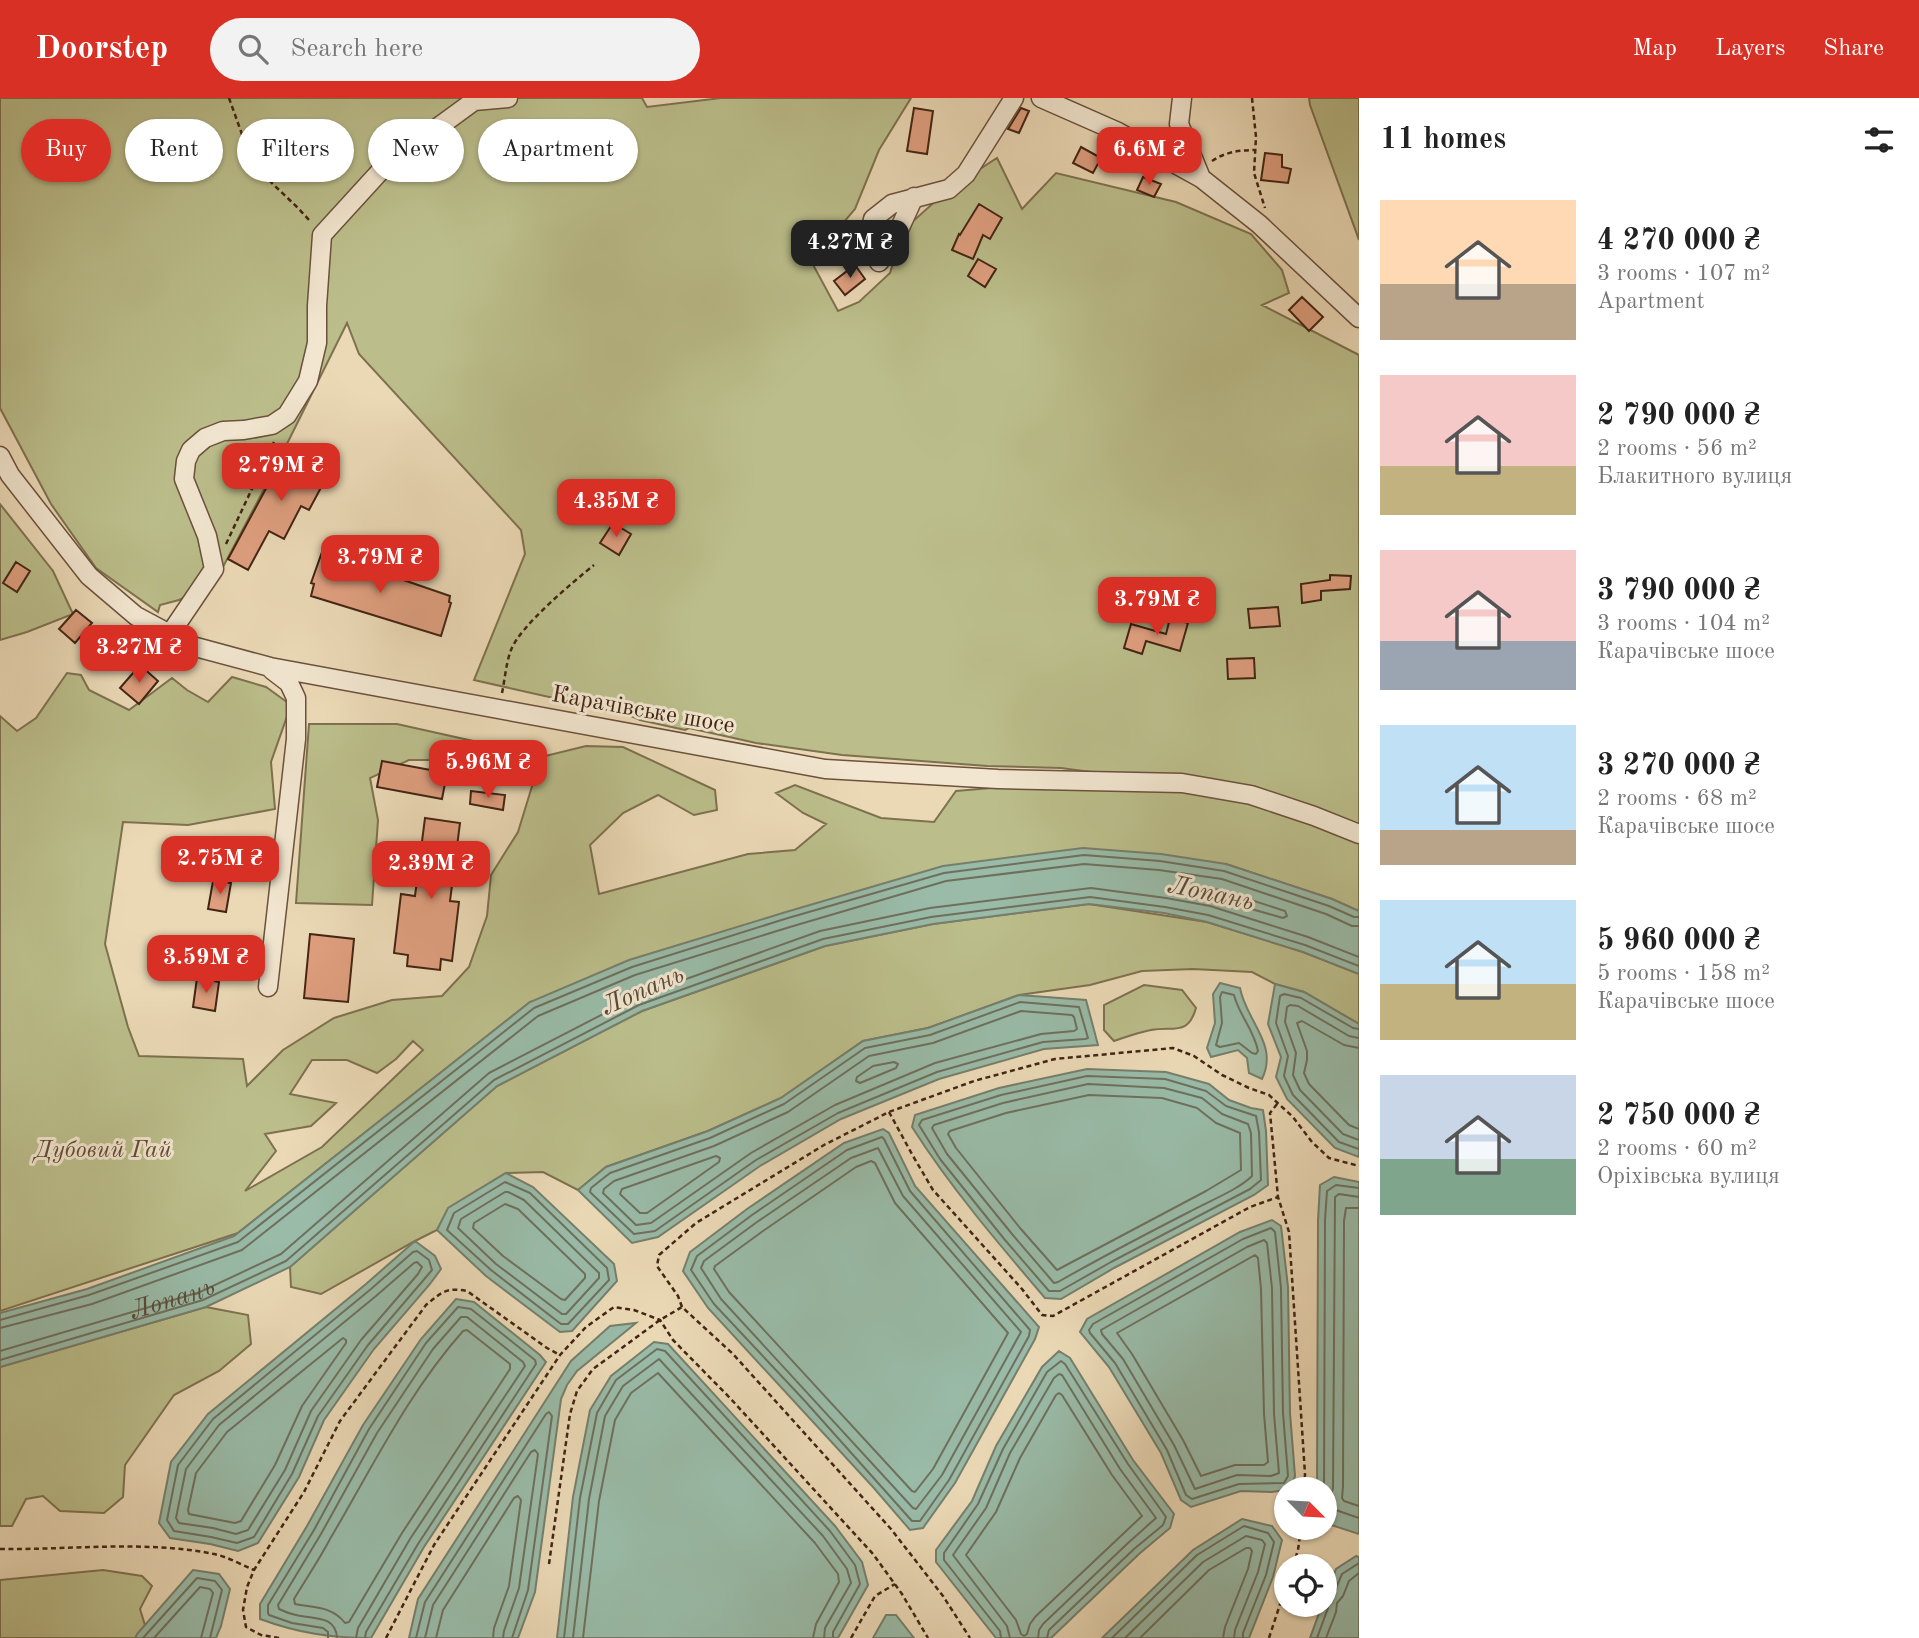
<!DOCTYPE html>
<meta charset="utf-8">
<style>
body{margin:0;font-family:"Old Standard TT",serif;background:#f2f2f2;color:#222;height:100vh;display:flex;flex-direction:column;font-size:26px;white-space:nowrap}
*{box-sizing:border-box;margin:0}
p{font-size:23px;color:#767676}
.icon{flex:none;width:38px;height:38px;fill:none;stroke:currentColor;stroke-width:2;stroke-linecap:round;stroke-linejoin:round}
.map{position:relative;flex:1;overflow:hidden}
.panel{display:flex;flex-direction:column;background:#fff;width:560px}
.panel>*{flex:none}
.banner{position:absolute;left:21px;top:21px;width:665px;height:63px;display:flex;gap:14px}
.needle{width:46px;rotate:114deg}
.controls{position:absolute;left:1274px;top:1379px;display:grid;gap:14px}
.controls a{display:grid;place-items:center;width:63px;height:63px;border-radius:50%;background:#fff;box-shadow:0 2px 5px #0004;font-size:35px}
.price{position:absolute;translate:-50% -60px;padding:0 16px;border-radius:14px;background:#d93025;color:#fff;font-size:23px;line-height:46px;filter:drop-shadow(0 2px 4px #0008)}
.price::after{content:'';position:absolute;left:50%;top:42px;width:21px;height:16px;margin-left:-10px;background:inherit;clip-path:polygon(0 0,100% 0,50% 100%)}
.price.selected{background:#222;color:#fff}
ul{padding:0;list-style:none}
li{display:flex;align-items:center;gap:21px;height:175px;padding:0 21px}
li span{display:grid;place-items:center;flex:none;width:196px;height:140px;border-radius:0px;color:#555}
li>.icon{margin-inline-start:auto}
span .icon{width:84px;height:84px;fill:#fffc;stroke-width:1}
li b{font-size:30px}
h2{display:flex;justify-content:space-between;align-items:center;height:84px;padding:0 21px;font-size:30px}
.tag{padding:0 24px;border-radius:32px;background:#fff;box-shadow:0 2px 5px #0004;font-size:24px;line-height:63px}
.tag.selected{background:#d93025;color:#fff}
header{display:flex;align-items:center;gap:42px;box-sizing:border-box;height:98px;padding:0 35px;background:#d93025;color:#fff}
header strong{font-size:33px}
nav{display:flex;gap:38px;margin-inline-start:auto;font-size:24px}
.search{width:490px;height:63px;background:#f2f2f2;display:flex;align-items:center;gap:18px;box-sizing:border-box;padding:0 24px;border-radius:38px;color:#767676;font-size:26px}
main{display:flex;flex:1;min-height:0}
.map>svg:first-child{display:block}
</style>
<header>
<strong>Doorstep</strong>
<div class="search"><svg class="icon" aria-label="search" viewBox="0 0 24 24"><circle cx="10" cy="10" r="6"/><path d="M15 15l6 6"/></svg>Search here</div>
<nav><a>Map</a><a>Layers</a><a>Share</a></nav>
</header>
<main>
<div class="map">
<svg width="1359" height="1540" viewBox="0 0 1359 1540">
<rect width="100%" height="100%" fill="#ebd9b6"/>
<filter id="stains"><feTurbulence type="fractalNoise" baseFrequency=".00286" numOctaves="4"/><feColorMatrix values="0 0 0 0 .2 0 0 0 0 .09 0 0 0 0 .02 0 0 0 .5 -.17"/></filter>
<radialGradient id="worn" r=".72"><stop offset=".6" stop-color="#630" stop-opacity="0"/><stop offset="1" stop-color="#630" stop-opacity=".3"/></radialGradient>
<path fill="#bbbe8b" stroke="#7e714f" stroke-width="2" fill-rule="evenodd" d="M0,0H642L647,9L721,0H911L879,52L855,111L811,163L838,213L859,204L890,175L898,150L911,125L949,91L997,60L1022,111L1056,75L1176,104L1251,136L1282,172L1289,195L1262,207L1359,257V731L1327,730L1359,745V813L1332,801L1226,766L530,904L238,1135L0,1213V618L17,633L36,620L67,575L81,577L89,592L129,612L172,580L187,592L208,604L232,579L266,589L291,607L271,664L275,711L188,727L123,724L105,846L128,929L139,958L243,961L247,988L283,952L334,920L392,902L442,898L469,869L487,818L491,777L518,734L541,659L586,648L623,649L715,692L717,712L694,717L658,697L623,715L590,747L599,796L748,756L795,752L826,726L803,715L776,695L795,687L881,720L934,724L956,693L1075,683L1187,687L1061,670L987,668L842,657L756,645L689,630L685,632L640,622L629,617L474,582L525,456L521,432L359,256L347,225L272,376L214,486L179,502L160,507L158,514L96,470L51,406L0,310ZM413,943L423,952L322,1049L245,1093L276,1053L265,1036L311,1028L336,1005L290,996L312,962H347L377,975L396,961Z
M1309,0H1359V142L1310,7Z
M0,406L53,473L73,516L27,534L0,542Z
M309,626H397L473,643L459,662H409L370,680L378,722L372,807L296,805Z
M1089,806L1207,824L1303,854L1359,876V926L1304,894L1275,886L1252,874L1193,871L1142,873L1090,887L1019,897L928,930L863,943L781,1000L708,1033L606,1069L578,1092L543,1074L506,1075L449,1110L437,1132L415,1143L321,1196L291,1189L290,1169L497,988L642,913L825,848L933,826Z
M1144,887L1182,892L1196,910C1188,938 1174,928 1151,932C1139,934 1126,939 1114,943L1104,932V907Z
M206,1209L248,1217L251,1246L219,1273L174,1297L125,1367L123,1399L104,1415L60,1413L43,1398L26,1401L12,1428H0V1269Z
M103,1472L142,1478L152,1488L140,1511L149,1540H0V1482Z"/>
<path fill="#99bba8" stroke="#767f6c" stroke-width="2" d="M1083,750L1161,756L1226,766L1332,801L1359,813V876L1303,854L1207,824L1164,815L1089,806L933,826L825,848L642,913L497,988L290,1169L206,1209L0,1269V1215L87,1191L234,1138L530,904L629,862L786,814L943,768Z
M1220,885L1240,890C1246,923 1279,946 1262,981L1249,975L1247,960L1238,952L1211,959L1207,950L1215,925L1213,896Z
M1275,886L1304,894L1359,926V1059L1335,1050L1287,1001L1276,979L1281,959L1268,926Z
M1019,897L1086,902L1098,947L1044,951L939,981L841,1021L760,1068L658,1139L632,1145L578,1092L606,1069L708,1033L781,1000L863,943L928,930Z
M1087,971L1166,974L1209,986L1229,1002L1251,1010L1263,1012L1266,1033L1268,1087L1254,1097L1114,1170L1061,1201L1045,1200C998,1145 951,1090 912,1029L915,1017L999,990Z
M883,1031L889,1035L915,1088L1039,1229L1035,1241L955,1385L923,1430L910,1432L873,1389L708,1210L683,1173L690,1154L747,1111L844,1045Z
M506,1075L533,1089L614,1166L617,1183L572,1233L560,1234L486,1178L437,1132L448,1110Z
M1334,1079L1359,1084V1436L1328,1426L1325,1420V1391H1317L1318,1122L1320,1087Z
M1272,1122L1281,1128L1288,1189L1290,1315L1295,1378L1291,1391L1272,1394L1241,1393L1191,1409L1181,1402L1161,1355L1109,1269L1080,1234L1087,1221L1240,1134Z
M415,1143L435,1158L441,1171L430,1186L374,1251L324,1322L299,1379L258,1445L238,1453L210,1446L170,1440L159,1425L171,1364L208,1316L366,1186Z
M456,1201L474,1204L540,1257L546,1264L424,1449L371,1540C331,1540 298,1535 260,1521V1506L307,1428L363,1327L421,1241Z
M636,1225L577,1273L567,1287L561,1301L535,1494L518,1540H409L418,1501L571,1263L610,1228Z
M654,1244L668,1246L835,1428L862,1464L868,1487L838,1540H557L573,1399L590,1312L611,1278Z
M1059,1253L1070,1260L1133,1362L1174,1416L1170,1430L1139,1456L1051,1540H996L936,1464V1452L972,1403L996,1348L1042,1269Z
M1242,1421L1272,1428L1282,1442L1273,1479L1249,1540H1102L1193,1452Z
M1356,1458L1359,1459V1540H1310L1322,1507H1325V1501L1336,1471Z
M193,1472L219,1476L230,1491L221,1528L216,1540H135L137,1536Z
M886,1517H896L914,1540H873Z"/>
<g fill="none" stroke-linecap="round" stroke-linejoin="round">
<g stroke="#6e705e" stroke-width="2">
<path d="M1199,789L1220,792L1285,813L1287,818L1283,820L1199,796L1197,793Z"/>
<path d="M1222,894L1234,897C1239,917 1254,932 1258,953L1256,956L1252,955L1239,945L1220,949L1216,947L1222,925L1220,899Z"/>
<path d="M1020,904L1079,909L1088,940L1085,941L1043,944L937,974L838,1015L756,1062L655,1133L634,1136L590,1094L591,1090L610,1075L710,1040L784,1006L865,950L930,937Z"/>
<path d="M1021,913L1072,917L1074,919L1077,931L1074,933L1041,936L935,965L835,1007L751,1055L651,1125L636,1127L603,1095L604,1091L614,1083L714,1048L788,1014L869,958L933,945Z"/>
<path d="M1359,931L1353,930L1301,900L1284,896L1280,898L1276,925L1288,958L1284,978L1293,997L1339,1044L1359,1051"/>
<path d="M1359,940L1349,938L1298,908L1290,907L1287,909L1285,924L1296,955L1293,977L1300,992L1343,1036L1359,1042"/>
<path d="M1359,950L1344,947L1302,923L1297,925L1307,953V962L1304,975L1309,986L1349,1027L1359,1031"/>
<path d="M894,964L898,966L896,970L860,985L856,983L857,979L873,968Z"/>
<path d="M1087,978L1165,981L1206,993L1226,1008L1256,1018L1259,1034L1261,1082L1250,1091L1111,1164L1060,1193H1049L1005,1142L940,1061L919,1027L922,1022L1001,997Z"/>
<path d="M1088,986L1164,990L1202,1000L1222,1016L1248,1026L1251,1035L1252,1078C1238,1092 1209,1103 1191,1113C1146,1136 1102,1159 1058,1184L1054,1185L1012,1136L947,1056L932,1030L934,1027L1003,1005Z"/>
<path d="M1089,997L1162,1000L1197,1010L1216,1025L1240,1035L1241,1072L1206,1093L1057,1172L1020,1130L956,1050L948,1036L950,1033L1006,1015Z"/>
<path d="M882,1039L884,1041L910,1093L1030,1232L1029,1238L949,1382L920,1423H912L804,1302L714,1206L691,1172L697,1158L752,1117L847,1052Z"/>
<path d="M878,1050L903,1098L1021,1234L942,1377L916,1411L913,1410L721,1201L701,1170L704,1163L757,1124L851,1060Z"/>
<path d="M716,1058L720,1060L719,1064L647,1115H640L620,1096L622,1091Z"/>
<path d="M871,1063L875,1065L895,1105L1008,1235L933,1371L915,1394L912,1393L729,1194L714,1171L715,1168L763,1133L856,1069Z"/>
<path d="M505,1084L530,1095L607,1170L609,1182L568,1226H561L491,1172L447,1132L454,1115Z"/>
<path d="M505,1094H508L524,1102L599,1175V1180L566,1216H562L496,1166L458,1130L461,1121Z"/>
<path d="M1359,1099L1339,1096L1335,1099L1333,1390L1331,1397L1325,1406L1327,1409L1359,1420"/>
<path d="M505,1106L518,1111L585,1176V1180L565,1202L561,1201L503,1158L473,1130L474,1125Z"/>
<path d="M1359,1110H1346L1344,1123L1343,1389L1342,1400L1344,1403L1359,1408"/>
<path d="M1271,1130L1275,1134L1281,1190L1283,1315L1288,1378L1284,1385L1239,1386L1192,1401L1186,1397L1167,1352L1115,1265L1090,1235L1089,1232L1093,1226L1243,1141Z"/>
<path d="M1264,1142L1267,1145L1272,1190L1274,1316L1279,1375L1271,1378L1237,1377L1195,1391L1174,1347L1123,1261L1102,1236L1101,1232L1247,1149Z"/>
<path d="M417,1153L429,1162L432,1172L368,1247L318,1318L292,1376L254,1439L237,1445L211,1439L174,1433L167,1422L178,1367L213,1321L371,1191L413,1154Z"/>
<path d="M1255,1157L1258,1160L1261,1191L1264,1316L1268,1364L1264,1367H1235L1201,1378L1183,1342L1132,1256L1117,1235Z"/>
<path d="M417,1164L422,1169L418,1176L361,1242L311,1313L285,1372L248,1432L236,1436L213,1430L179,1425L176,1420L186,1371L219,1327L376,1198L414,1165Z"/>
<path d="M0,1222L89,1197L238,1144L534,910L632,869L788,820L944,775L1084,757L1160,763L1224,773L1329,808L1354,819H1359"/>
<path d="M0,1230L92,1206L242,1152L538,918L635,877L790,829L946,783L1084,766L1159,772L1222,781L1326,816L1352,828H1359"/>
<path d="M467,1232L510,1266V1271L402,1435L349,1524L345,1525C332,1508 314,1510 295,1506L294,1501C306,1481 319,1462 330,1441C372,1370 408,1295 463,1233Z"/>
<path d="M343,1240L346,1242V1245L302,1308L275,1367L241,1423L235,1425L189,1416L188,1412L196,1375L227,1334Z"/>
<path id="s1" d="M0,1253L200,1194L281,1156L489,975L636,899L820,833L930,810L1091,790L1166,800L1210,808L1308,839L1359,859"/>
<path d="M0,1262L203,1202L286,1163L494,982L639,907L823,841L931,819L1090,799L1165,809L1208,817L1305,847L1359,868"/>
<path d="M1059,1295L1062,1297L1112,1377L1142,1418L1035,1519L1030,1526L1027,1536L1024,1538L1021,1536L1016,1522L966,1457L996,1414L1020,1360L1056,1297Z"/>
<path d="M1324,1391L1325,1122L1327,1093L1336,1087L1359,1090"/>
<path d="M143,1540L197,1480L215,1483L222,1492L210,1540"/>
<path d="M154,1540L200,1489L210,1491L213,1495L201,1540"/>
<path d="M328,1540V1534L323,1530L292,1525L269,1517L268,1515V1507L314,1432L369,1331L426,1245L458,1209L471,1211L535,1262L536,1266L418,1446L366,1534L365,1540"/>
<path d="M337,1540C336,1517 313,1521 296,1517C291,1516 285,1514 279,1511L278,1507L321,1436L377,1335L433,1251L461,1219H467L523,1264L525,1268L410,1441L358,1530L356,1540"/>
<path d="M416,1540L425,1504L546,1316L549,1314L552,1318L528,1492L512,1540"/>
<path d="M425,1540L433,1507L531,1354L535,1352L538,1356L519,1490L504,1533L503,1540"/>
<path d="M436,1540L443,1512L514,1400L518,1398L521,1402L509,1488L494,1530L493,1540"/>
<path d="M564,1540L580,1400L597,1315L616,1282L657,1251L665,1253L830,1433L855,1467L860,1486L833,1534V1540"/>
<path d="M573,1540L589,1401L605,1318L623,1288L659,1261L823,1438L847,1471L851,1485L825,1530L824,1540"/>
<path d="M583,1540L599,1403L615,1322L631,1295L658,1275L815,1445L838,1476L839,1484L816,1526L813,1540"/>
<path d="M1001,1540L1000,1533L944,1462V1455L978,1406L1003,1351L1047,1274L1061,1263L1065,1266L1128,1366L1166,1419L1163,1427L1134,1451L1049,1532L1047,1540"/>
<path d="M1010,1540L1007,1528L953,1457L986,1410L1010,1355L1054,1280L1059,1276L1062,1277L1120,1371L1156,1420L1128,1445L1043,1526L1039,1532L1038,1540"/>
<path d="M1112,1540L1197,1457L1244,1428L1268,1435L1274,1444L1266,1477L1243,1535V1540"/>
<path d="M1125,1540L1203,1464L1246,1438L1262,1442L1265,1446L1258,1474L1235,1532L1234,1540"/>
<path d="M1140,1540L1209,1472L1246,1450H1250L1252,1453L1248,1471L1225,1529L1223,1540"/>
<path d="M1317,1540L1328,1510L1327,1501L1334,1495L1342,1476L1359,1465"/>
<path d="M1326,1540L1336,1514L1337,1505L1343,1498L1349,1483L1359,1475"/>
</g>
</g>
<path fill="#df9f7f" stroke="#422413" stroke-width="2" d="M914,10L933,13L927,56L907,53Z
M1021,10L1029,13L1019,35L1008,31Z
M1081,49L1101,60L1093,75L1073,65Z
M1265,55L1282,57V69L1291,71L1288,85L1261,82Z
M1143,79L1161,86L1154,99L1137,92Z
M979,106L1002,120L990,141L983,137L973,161L952,152L959,136L960,137Z
M978,161L996,171L985,189L968,178Z
M855,167L865,181L845,197L834,183Z
M1302,199L1323,219L1309,233L1289,212Z
M289,348L331,371L309,412L301,408L284,441L269,433L248,472L228,461Z
M613,425L631,436L619,457L600,445Z
M322,454L450,498L449,504L451,505L441,538L311,498L314,486L311,485Z
M16,464L30,473L17,494L3,485Z
M1330,477L1351,478L1350,491L1321,493V502L1302,505L1301,486L1330,482Z
M1278,509L1280,528L1250,530L1248,511Z
M76,512L92,525L75,545L59,531Z
M1170,520L1188,525L1180,553L1146,543L1142,556L1124,550L1131,526L1166,536Z
M1254,560L1255,580L1228,581L1227,561Z
M140,567L158,583L139,606L120,590Z
M382,663L447,675L442,701L377,689Z
M471,693L505,697L503,712L470,706Z
M425,720L460,725L450,803L459,804L452,863L441,861L440,872L407,868L408,857L394,855L401,796L415,798Z
M213,783L231,785L226,814L208,811Z
M310,836L354,841L348,904L304,900Z
M197,880L219,884L215,913L193,909Z"/>
<g fill="none" stroke-linecap="round" stroke-linejoin="round">
<defs>
<path id="minor" d="M1041,0L1116,33L1201,80L1259,126L1359,220
M1182,0L1179,26L1201,80
M914,99L892,147L879,164L869,146L873,121L892,106L949,91L966,76L1014,0
M0,358L10,377L89,478L136,518L192,548L270,569L825,671L998,681L1182,685L1251,697L1314,718L1359,736
M170,536L214,471L207,438L184,381L186,363L191,352L205,340L223,333L244,332L272,327L287,317L308,283L317,245V208L322,137L385,68L474,3L508,0
M268,889L296,641V600L289,585L272,572"/>
</defs>
<use href="#minor" stroke="#6c513c" stroke-width="21"/>
<path stroke="#422413" stroke-width="2.5" stroke-dasharray="5 3.5" stroke-linecap="butt" d="M229,0L253,67L297,109L311,124
M1252,0L1256,39L1254,75L1265,110
M1212,63C1225,54 1240,52 1256,52
M226,446L274,344
M502,595C505,581 506,565 511,552C520,528 573,484 594,467
M1277,1006L1270,1015L1278,1099L1289,1134L1305,1376L1304,1391
M889,1014L913,1058L933,1092L1022,1191L1042,1217L1053,1218L1250,1109L1278,1099
M682,1209L678,1198L657,1168L659,1157L696,1125L824,1047L889,1014L974,983L1055,961L1173,950L1194,958L1222,977L1249,990L1269,997L1293,1019L1312,1044L1329,1060L1359,1068
M0,1451C70,1452 146,1442 214,1456C228,1459 242,1467 254,1472
M549,1466L570,1316L577,1293L593,1271L660,1222L682,1209L733,1256L891,1431L943,1498L970,1540
M1293,1468L1298,1452L1301,1430
M279,1540L261,1537L246,1529L243,1512L247,1489L254,1472L304,1394L340,1323L426,1207C442,1194 446,1189 467,1193L547,1250L560,1257
M386,1540L434,1447L560,1257L586,1229L614,1209L634,1212L660,1222L673,1242L730,1300L873,1456L902,1496L928,1540
M851,1540L875,1498L895,1486
M1269,1540L1286,1488"/>
<use href="#minor" stroke="#f2e6d0" stroke-width="18"/>
</g>
<g text-anchor="middle" dominant-baseline="central" stroke-width="6" stroke-linejoin="round" paint-order="stroke">
<g font-size="24" fill="#422413" stroke="#f2e6d0">
<text transform="translate(643 613) rotate(10)">Карачівське шосе</text>
</g>
<g font-size="24" font-style="italic" fill="#604a31" stroke="#f2e6d0">
<text x="103" y="1053">Дубовий Гай</text>
</g>
<g font-size="26" font-style="italic" fill="#584a38" stroke="#f2e6d0">
<text transform="translate(1211 796) rotate(12)">Лопань</text>
<text transform="translate(643 893) rotate(-24)">Лопань</text>
<text stroke="none"><textPath href="#s1" startOffset="180">Лопань</textPath></text>
</g>
</g>
<rect width="100%" height="100%" filter="url(#stains)"/>
<rect width="100%" height="100%" fill="url(#worn)"/>
</svg>
<div class="controls">
<a><svg class="needle" viewBox="-14 -14 28 28"><path d="M0-13l5 13h-10z" fill="#e53935"/><path d="M0 13l5-13h-10z" fill="#767676"/></svg></a>
<a><svg class="icon" aria-label="locate" viewBox="0 0 24 24"><circle cx="12" cy="12" r="6"/><path d="M12 2v4M12 18v4M2 12h4M18 12h4"/></svg></a>
</div>
<b class="price" style="left:1149px;top:89px">6.6M ₴</b>
<b class="price selected" style="left:850px;top:182px">4.27M ₴</b>
<b class="price" style="left:281px;top:405px">2.79M ₴</b>
<b class="price" style="left:616px;top:441px">4.35M ₴</b>
<b class="price" style="left:380px;top:497px">3.79M ₴</b>
<b class="price" style="left:1157px;top:539px">3.79M ₴</b>
<b class="price" style="left:139px;top:587px">3.27M ₴</b>
<b class="price" style="left:488px;top:702px">5.96M ₴</b>
<b class="price" style="left:220px;top:798px">2.75M ₴</b>
<b class="price" style="left:431px;top:803px">2.39M ₴</b>
<b class="price" style="left:206px;top:897px">3.59M ₴</b>
<div class="banner">
<a class="tag selected">Buy</a>
<a class="tag">Rent</a>
<a class="tag">Filters</a>
<a class="tag">New</a>
<a class="tag">Apartment</a>
</div>
</div>
<section class="panel">
<h2>11 homes<svg class="icon" aria-label="filters" viewBox="0 0 24 24"><path d="M4 7h16M4 17h16"/><circle cx="9" cy="7" r="2"/><circle cx="15" cy="17" r="2"/></svg></h2>
<ul>
<li><span style="background:linear-gradient(#ffd9b3 60%,#b9a48a 0)"><svg class="icon" aria-label="home" viewBox="0 0 24 24"><path d="M3 11l9-7 9 7M6 9v11h12V9"/></svg></span><div><b>4 270 000 ₴</b><p>3 rooms · 107 m²</p><p>Apartment</p></div></li>
<li><span style="background:linear-gradient(#f6c9c9 65%,#c2b280 0)"><svg class="icon" aria-label="home" viewBox="0 0 24 24"><path d="M3 11l9-7 9 7M6 9v11h12V9"/></svg></span><div><b>2 790 000 ₴</b><p>2 rooms · 56 m²</p><p>Блакитного вулиця</p></div></li>
<li><span style="background:linear-gradient(#f6c9c9 65%,#9aa5b1 0)"><svg class="icon" aria-label="home" viewBox="0 0 24 24"><path d="M3 11l9-7 9 7M6 9v11h12V9"/></svg></span><div><b>3 790 000 ₴</b><p>3 rooms · 104 m²</p><p>Карачівське шосе</p></div></li>
<li><span style="background:linear-gradient(#bfe0f5 75%,#b9a48a 0)"><svg class="icon" aria-label="home" viewBox="0 0 24 24"><path d="M3 11l9-7 9 7M6 9v11h12V9"/></svg></span><div><b>3 270 000 ₴</b><p>2 rooms · 68 m²</p><p>Карачівське шосе</p></div></li>
<li><span style="background:linear-gradient(#bfe0f5 60%,#c2b280 0)"><svg class="icon" aria-label="home" viewBox="0 0 24 24"><path d="M3 11l9-7 9 7M6 9v11h12V9"/></svg></span><div><b>5 960 000 ₴</b><p>5 rooms · 158 m²</p><p>Карачівське шосе</p></div></li>
<li><span style="background:linear-gradient(#c9d6e8 60%,#7fa58c 0)"><svg class="icon" aria-label="home" viewBox="0 0 24 24"><path d="M3 11l9-7 9 7M6 9v11h12V9"/></svg></span><div><b>2 750 000 ₴</b><p>2 rooms · 60 m²</p><p>Оріхівська вулиця</p></div></li>
</ul>
</section>
</main>
